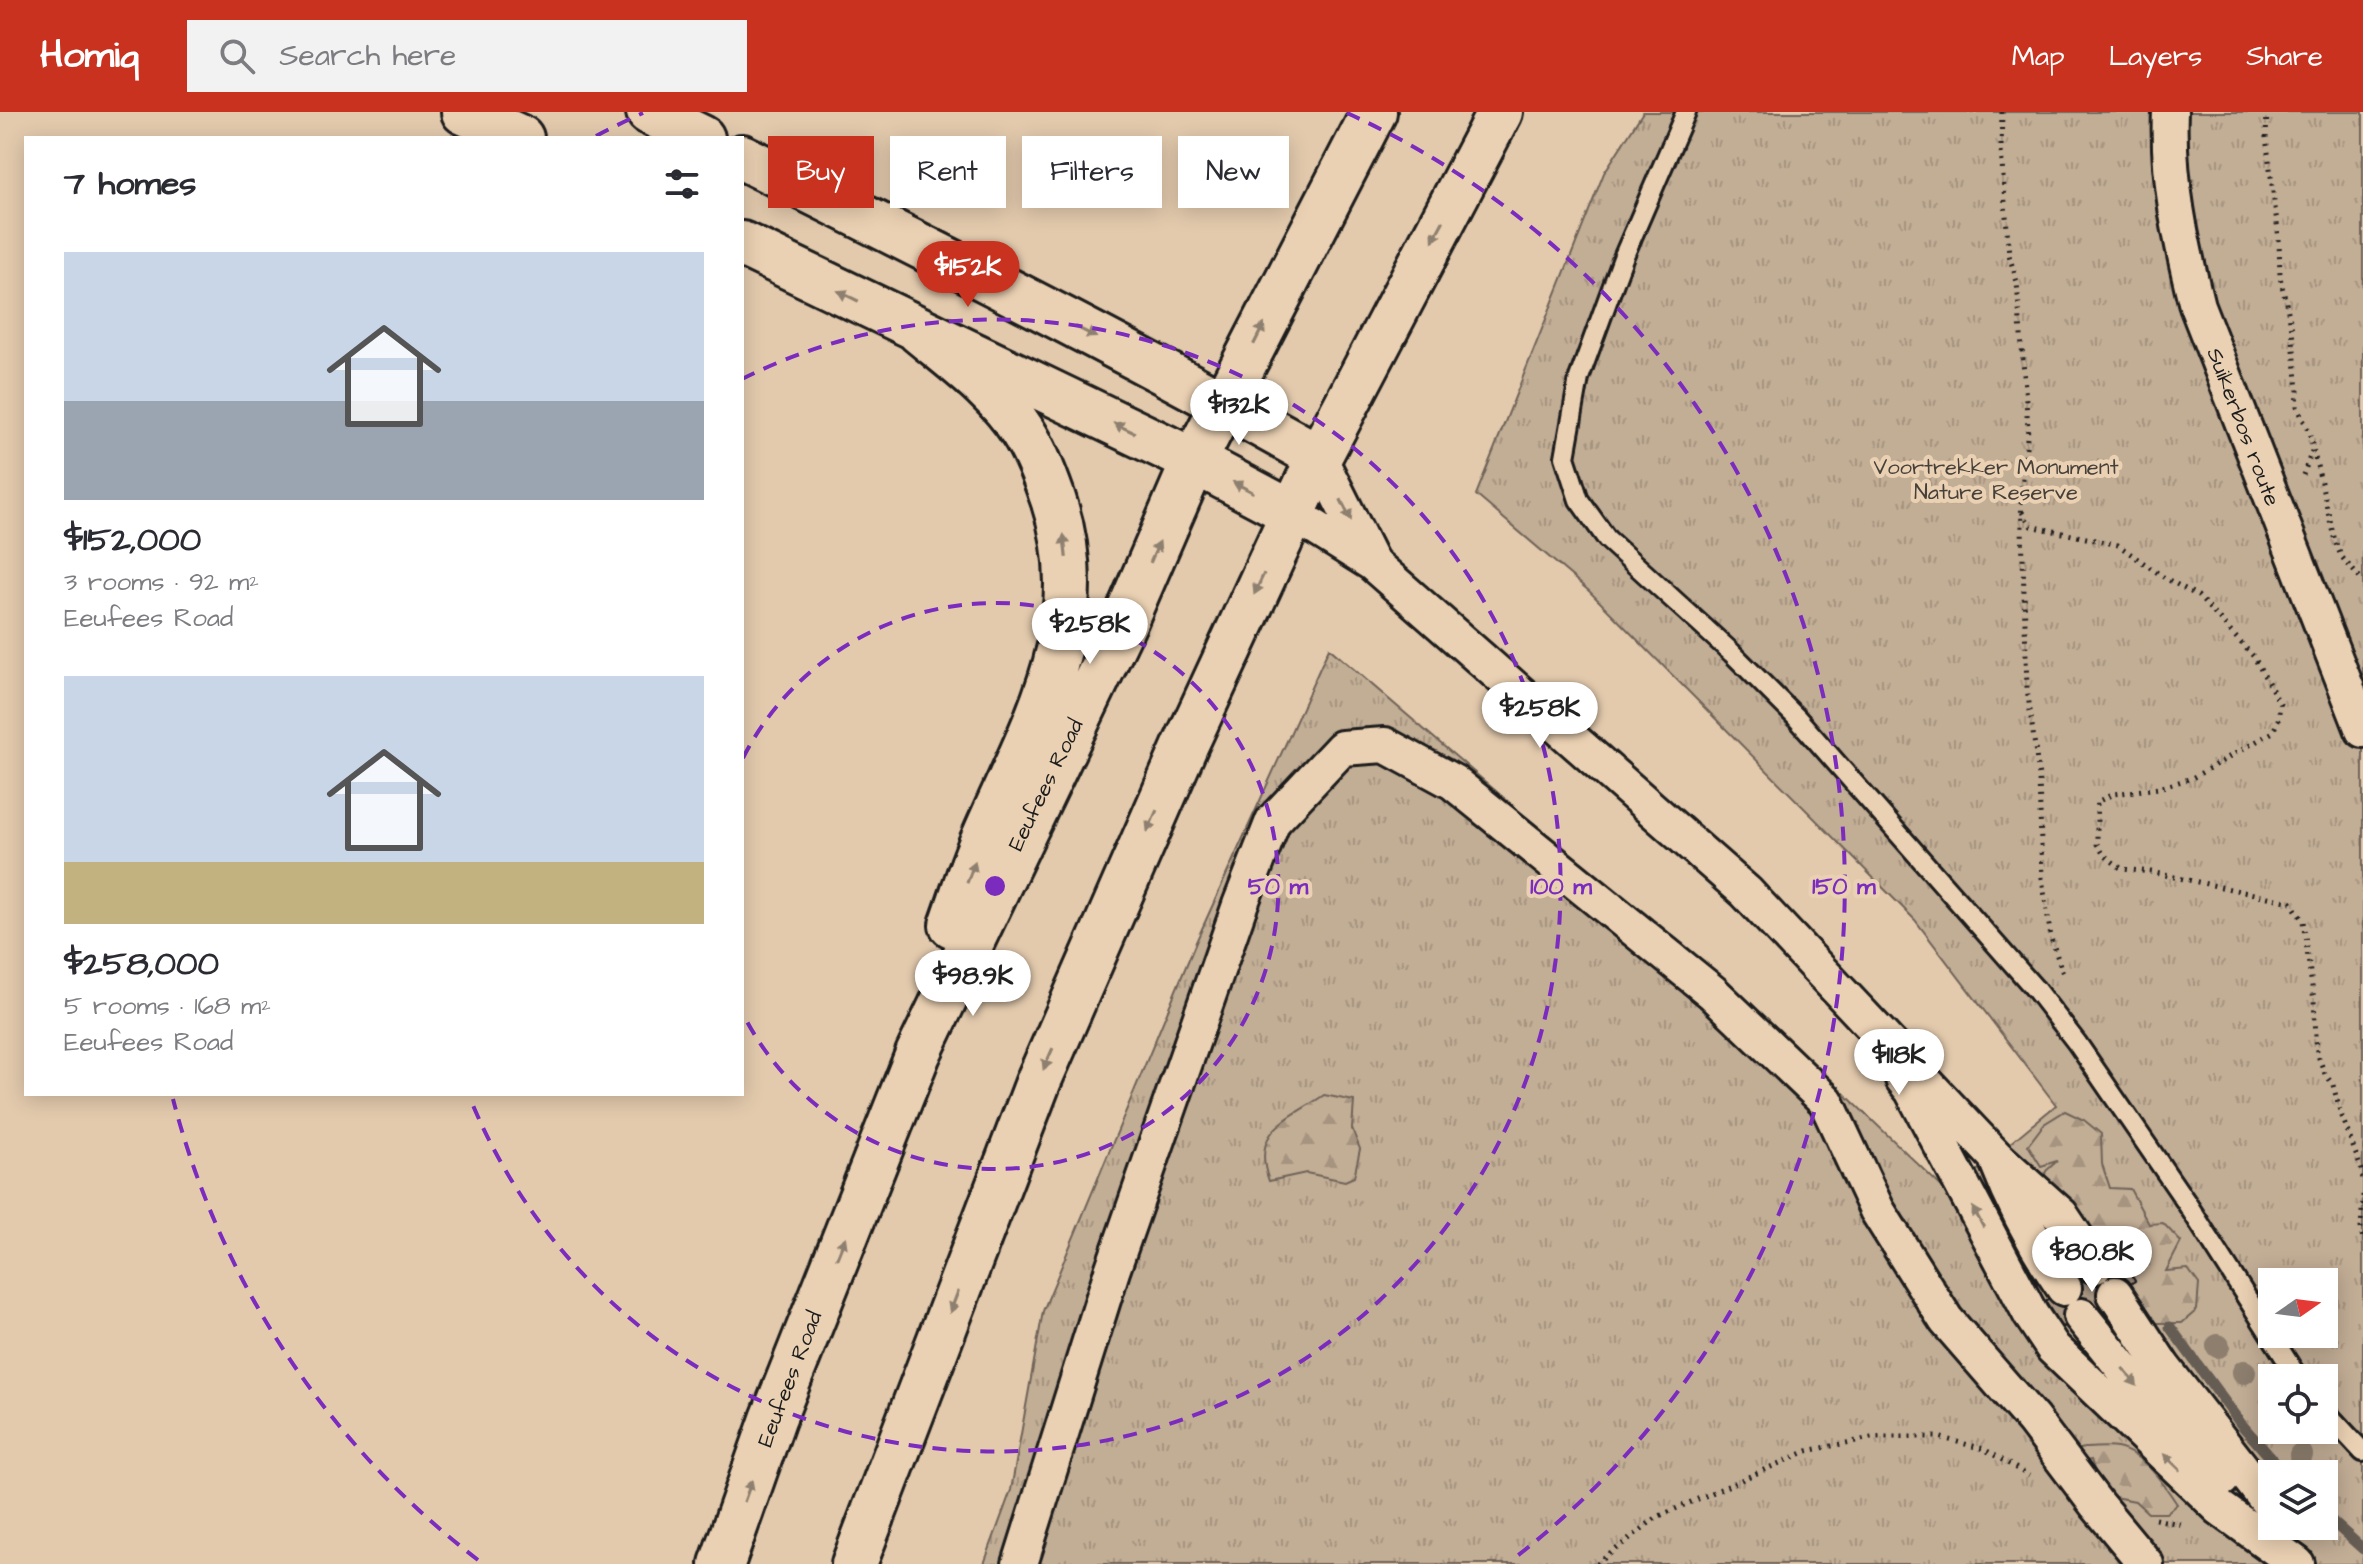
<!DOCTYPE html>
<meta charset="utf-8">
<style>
body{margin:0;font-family:"Architects Daughter",sans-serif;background:#f2f2f3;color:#2b2b33;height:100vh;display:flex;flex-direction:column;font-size:30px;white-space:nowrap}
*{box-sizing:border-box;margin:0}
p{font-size:26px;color:#7c7c81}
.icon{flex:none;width:44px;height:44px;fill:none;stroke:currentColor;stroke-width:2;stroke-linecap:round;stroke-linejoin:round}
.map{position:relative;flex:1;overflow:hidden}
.panel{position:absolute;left:24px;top:24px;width:720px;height:960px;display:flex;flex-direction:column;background:#fff;border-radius:0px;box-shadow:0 4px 20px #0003}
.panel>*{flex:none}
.banner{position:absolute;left:768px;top:24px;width:760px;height:72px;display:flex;gap:16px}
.needle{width:52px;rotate:76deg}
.tools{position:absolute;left:2258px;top:1156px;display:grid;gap:16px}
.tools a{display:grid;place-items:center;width:80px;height:80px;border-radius:0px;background:#fff;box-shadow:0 4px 20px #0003;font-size:40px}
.price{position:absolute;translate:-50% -68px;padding:0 18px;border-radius:28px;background:#fff;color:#222;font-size:26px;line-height:52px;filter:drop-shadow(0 2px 4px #0008)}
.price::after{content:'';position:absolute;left:50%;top:48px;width:24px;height:18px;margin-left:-12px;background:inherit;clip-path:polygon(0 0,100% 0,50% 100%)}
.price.active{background:#c8321e;color:#fff}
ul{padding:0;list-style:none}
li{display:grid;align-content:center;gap:16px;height:424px;padding:0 40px}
li span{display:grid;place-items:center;height:248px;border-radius:0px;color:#555}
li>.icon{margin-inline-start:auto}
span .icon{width:144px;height:144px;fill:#fffc;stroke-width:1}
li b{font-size:34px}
h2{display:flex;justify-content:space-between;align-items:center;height:96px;padding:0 40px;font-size:34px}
.tag{padding:0 28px;border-radius:0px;background:#fff;box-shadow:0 4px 20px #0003;font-size:28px;line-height:72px}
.tag.active{background:#c8321e;color:#fff}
header{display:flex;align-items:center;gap:48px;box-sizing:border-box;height:112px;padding:0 40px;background:#c8321e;color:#fff}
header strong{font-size:38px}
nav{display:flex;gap:44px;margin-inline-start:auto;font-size:28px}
.search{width:560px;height:72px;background:#f2f2f3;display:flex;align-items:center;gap:20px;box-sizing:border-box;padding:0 28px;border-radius:0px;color:#7c7c81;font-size:30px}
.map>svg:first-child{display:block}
</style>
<header>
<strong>Homiq</strong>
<div class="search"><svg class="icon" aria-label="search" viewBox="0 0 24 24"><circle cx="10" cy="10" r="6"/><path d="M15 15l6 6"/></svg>Search here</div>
<nav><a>Map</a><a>Layers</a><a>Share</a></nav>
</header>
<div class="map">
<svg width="2363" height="1452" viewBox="0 0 2363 1452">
<defs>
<pattern id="grass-tufts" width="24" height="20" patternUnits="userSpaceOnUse" patternTransform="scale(2)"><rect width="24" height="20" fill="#c2ad95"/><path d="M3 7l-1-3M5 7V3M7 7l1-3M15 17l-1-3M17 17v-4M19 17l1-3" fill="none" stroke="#a69480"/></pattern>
<pattern id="forest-firs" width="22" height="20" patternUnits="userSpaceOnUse" patternTransform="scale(2)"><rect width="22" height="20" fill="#c2ad95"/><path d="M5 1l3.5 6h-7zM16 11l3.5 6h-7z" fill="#a69480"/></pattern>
</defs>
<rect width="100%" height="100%" fill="#e3caad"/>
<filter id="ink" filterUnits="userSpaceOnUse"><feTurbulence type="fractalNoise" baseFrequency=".0125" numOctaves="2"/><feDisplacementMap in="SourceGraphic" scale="16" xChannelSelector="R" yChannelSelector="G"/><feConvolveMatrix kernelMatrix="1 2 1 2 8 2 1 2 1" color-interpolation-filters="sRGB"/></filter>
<g filter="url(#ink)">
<path fill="url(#grass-tufts)" stroke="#6f6458" stroke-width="2" fill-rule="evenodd" d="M1643,0H2363V1452H984L1011,1378L1043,1199L1196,830L1329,536L1803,942L1949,1082L2056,993L1915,808L1589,479L1476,383L1604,61ZM2272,1170H2324V1222H2272ZM2272,1266H2324V1318H2272ZM2272,1362H2324V1414H2272Z"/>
<path fill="url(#forest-firs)" stroke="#6f6458" stroke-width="2" d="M1324,983L1354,989L1352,1017L1360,1037L1354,1065L1345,1069L1306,1061L1269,1069C1250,1017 1288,1008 1324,983Z
M2065,999L2084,1008L2101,1022L2102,1052L2110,1076L2130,1077L2149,1112L2163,1111L2181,1130L2166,1159L2188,1157L2199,1172L2197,1198L2182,1211H2144L2042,1074L2046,1059L2057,1049L2041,1054L2028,1033L2044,1012Z
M2084,1336C2095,1336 2107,1334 2117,1336C2143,1341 2164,1372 2177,1392L2166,1401H2148L2135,1389L2114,1385L2101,1378L2091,1348L2079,1351L2074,1339Z"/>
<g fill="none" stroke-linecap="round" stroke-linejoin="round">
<path stroke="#655d52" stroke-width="11" d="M2170,1215L2241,1312L2285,1362
M2324,1402L2363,1437"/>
</g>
<path fill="#ac9985" stroke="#1c1c1c" stroke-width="2" d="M2117,1141L2135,1169L2105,1188L2120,1210L2105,1221L2090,1198L2062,1216L2045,1189Z"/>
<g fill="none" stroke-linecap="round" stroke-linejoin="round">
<defs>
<path id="lane" d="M1686,0L1623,146L1579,266L1565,345L1579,388L1607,427L1732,541L1796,605L2036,878L2077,931L2186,1090L2298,1266
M2324,1298L2363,1340"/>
<path id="street" d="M2170,0C2167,66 2181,130 2197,194L2363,618
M1319,345L1372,451
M1292,401L1372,451L1746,780L1996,1045L2061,1103L2095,1154
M1903,967L1912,978L2031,1203L2053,1236L2220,1396L2297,1452
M1997,1049C2015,1096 2035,1134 2064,1176
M2115,1182L2163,1255L2272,1395
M2081,1204L2164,1307L2222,1367
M1020,1452L1112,1159L1240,793L1273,709L1342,636L1385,633L1453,670L1712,880L1826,989L1877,1098L1946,1208L2033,1308L2097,1393L2146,1452"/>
<path id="secondary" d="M464,0L521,26
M649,0L702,26
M742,45C936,141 1130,239 1319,345
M742,132L1194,349L1292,401
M919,219C955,249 997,279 1023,320C1036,340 1045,364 1053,387C1096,514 1032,614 983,728C971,755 962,785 952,813
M722,1452L773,1307L918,942L1124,511L1194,349L1374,0
M854,1452L1039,968L1186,632L1319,345L1500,0"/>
</defs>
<use href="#lane" stroke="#1c1c1c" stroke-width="24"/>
<use href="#street" stroke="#1c1c1c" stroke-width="40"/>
<use href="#secondary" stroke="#1c1c1c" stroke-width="50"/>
<path stroke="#1c1c1c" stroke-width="5" stroke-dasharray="2 6" stroke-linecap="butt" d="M2002,0L2001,38L2009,143L2017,170L2028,316L2021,385L2027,576L2039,665L2042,766L2051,826L2064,865
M2267,0L2266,25L2279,127L2280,165L2292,217L2298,278L2297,294L2309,320L2335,429L2341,444L2363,470
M2303,363L2312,339
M2022,400L2031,414L2118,433L2165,466L2198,484L2254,545L2280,592L2278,608L2273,620L2192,666L2159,676L2113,682L2097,690V732L2104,743L2122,757L2151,760L2291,790L2303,809L2314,889L2317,941L2325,962L2333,973L2340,999L2362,1059L2363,1071
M2363,1083L2361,1115L2363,1130
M2155,1407L2184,1413
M1597,1452L1657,1405L1807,1339L1876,1325H1938L1984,1337L2029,1364"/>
<use href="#lane" stroke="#ebd1b3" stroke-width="18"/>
<use href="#street" stroke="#ebd1b3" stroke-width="34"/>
<use href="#secondary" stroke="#ebd1b3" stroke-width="44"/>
</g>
<g fill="#8d7e6e">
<circle cx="2218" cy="1234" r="12"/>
<circle cx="2244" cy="1260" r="12"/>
<circle cx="2301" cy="1343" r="12"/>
</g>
<defs><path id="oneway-solid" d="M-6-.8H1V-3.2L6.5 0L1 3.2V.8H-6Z" transform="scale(2)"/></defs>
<g fill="#8e806f">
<use href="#oneway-solid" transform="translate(1438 119) rotate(118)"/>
<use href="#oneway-solid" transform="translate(848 184) rotate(-154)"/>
<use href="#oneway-solid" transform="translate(1086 220) rotate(27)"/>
<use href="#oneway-solid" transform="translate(1259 222) rotate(-63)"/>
<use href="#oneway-solid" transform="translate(1124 316) rotate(-155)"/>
<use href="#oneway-solid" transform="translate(1243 375) rotate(-152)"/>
<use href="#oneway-solid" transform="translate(1346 398) rotate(64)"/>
<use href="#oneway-solid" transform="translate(1065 434) rotate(-96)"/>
<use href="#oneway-solid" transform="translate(1155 440) rotate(-66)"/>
<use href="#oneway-solid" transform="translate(1259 472) rotate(115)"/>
<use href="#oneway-solid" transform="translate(1152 709) rotate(114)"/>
<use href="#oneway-solid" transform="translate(971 760) rotate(-70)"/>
<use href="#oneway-solid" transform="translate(1048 947) rotate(114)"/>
<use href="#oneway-solid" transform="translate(1978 1105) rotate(-118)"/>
<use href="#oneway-solid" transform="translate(841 1136) rotate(-68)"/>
<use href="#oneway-solid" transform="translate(954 1190) rotate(111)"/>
<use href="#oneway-solid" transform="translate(2130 1265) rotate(51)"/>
<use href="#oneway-solid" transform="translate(2172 1350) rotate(-136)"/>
<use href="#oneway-solid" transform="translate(748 1379) rotate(-70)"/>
</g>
</g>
<g fill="none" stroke="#7b2cbf" stroke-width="4" stroke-dasharray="14 10">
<path d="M743 646A283 283 0 1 1 743 902"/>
<path d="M742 267A566 566 0 1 1 470 986"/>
<path d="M478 1448A849 849 0 0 1 173 987M596 24A849 849 0 0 1 643 1M1347 1A849 849 0 0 1 1512 1448"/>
</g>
<g text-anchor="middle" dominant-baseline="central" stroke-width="8" stroke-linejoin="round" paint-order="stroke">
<g font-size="22" fill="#1c1c1c" stroke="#ebd1b3">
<text transform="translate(2243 315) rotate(69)">Suikerbos route</text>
<text transform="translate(1046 673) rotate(-64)">Eeufees Road</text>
<text transform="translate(790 1267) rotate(-69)">Eeufees Road</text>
</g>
<g font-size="22" fill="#46403a" stroke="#ebd1b3">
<text x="1996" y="355">Voortrekker Monument<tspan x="1996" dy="25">Nature Reserve</tspan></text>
</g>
</g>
<circle cx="995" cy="774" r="12" fill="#7b2cbf" stroke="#ebd1b3" stroke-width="4"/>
<g font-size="24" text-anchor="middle" font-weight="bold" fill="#7b2cbf" stroke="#ebd1b3" stroke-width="8" stroke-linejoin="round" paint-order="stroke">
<text x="1278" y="782">50 m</text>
<text x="1561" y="782">100 m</text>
<text x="1844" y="782">150 m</text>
</g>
</svg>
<div class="tools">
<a><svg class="needle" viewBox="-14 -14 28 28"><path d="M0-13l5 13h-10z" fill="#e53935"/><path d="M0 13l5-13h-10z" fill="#7c7c81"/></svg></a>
<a><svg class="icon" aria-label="locate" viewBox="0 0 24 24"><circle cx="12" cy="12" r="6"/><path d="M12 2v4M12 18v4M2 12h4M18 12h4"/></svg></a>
<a><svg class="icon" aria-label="layers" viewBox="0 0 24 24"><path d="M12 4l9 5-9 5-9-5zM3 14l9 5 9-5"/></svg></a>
</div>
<b class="price active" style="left:968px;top:197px">$152K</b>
<b class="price" style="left:1239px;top:335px">$132K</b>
<b class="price" style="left:1090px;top:554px">$258K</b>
<b class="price" style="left:1540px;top:638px">$258K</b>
<b class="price" style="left:973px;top:906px">$98.9K</b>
<b class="price" style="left:1899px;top:985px">$118K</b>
<b class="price" style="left:2092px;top:1182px">$80.8K</b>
<div class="banner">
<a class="tag active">Buy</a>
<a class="tag">Rent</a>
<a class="tag">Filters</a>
<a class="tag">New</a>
</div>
<section class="panel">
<h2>7 homes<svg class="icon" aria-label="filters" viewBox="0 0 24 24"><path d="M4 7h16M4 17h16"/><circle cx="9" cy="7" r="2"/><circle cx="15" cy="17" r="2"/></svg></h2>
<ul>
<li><span style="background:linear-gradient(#c9d6e8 60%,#9aa5b1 0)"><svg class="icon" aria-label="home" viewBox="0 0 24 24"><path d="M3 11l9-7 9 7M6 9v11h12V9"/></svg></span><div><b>$152,000</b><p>3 rooms · 92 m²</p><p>Eeufees Road</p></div></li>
<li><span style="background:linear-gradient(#c9d6e8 75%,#c2b280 0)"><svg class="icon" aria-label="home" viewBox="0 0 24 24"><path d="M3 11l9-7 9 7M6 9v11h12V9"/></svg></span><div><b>$258,000</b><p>5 rooms · 168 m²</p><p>Eeufees Road</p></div></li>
</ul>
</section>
</div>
